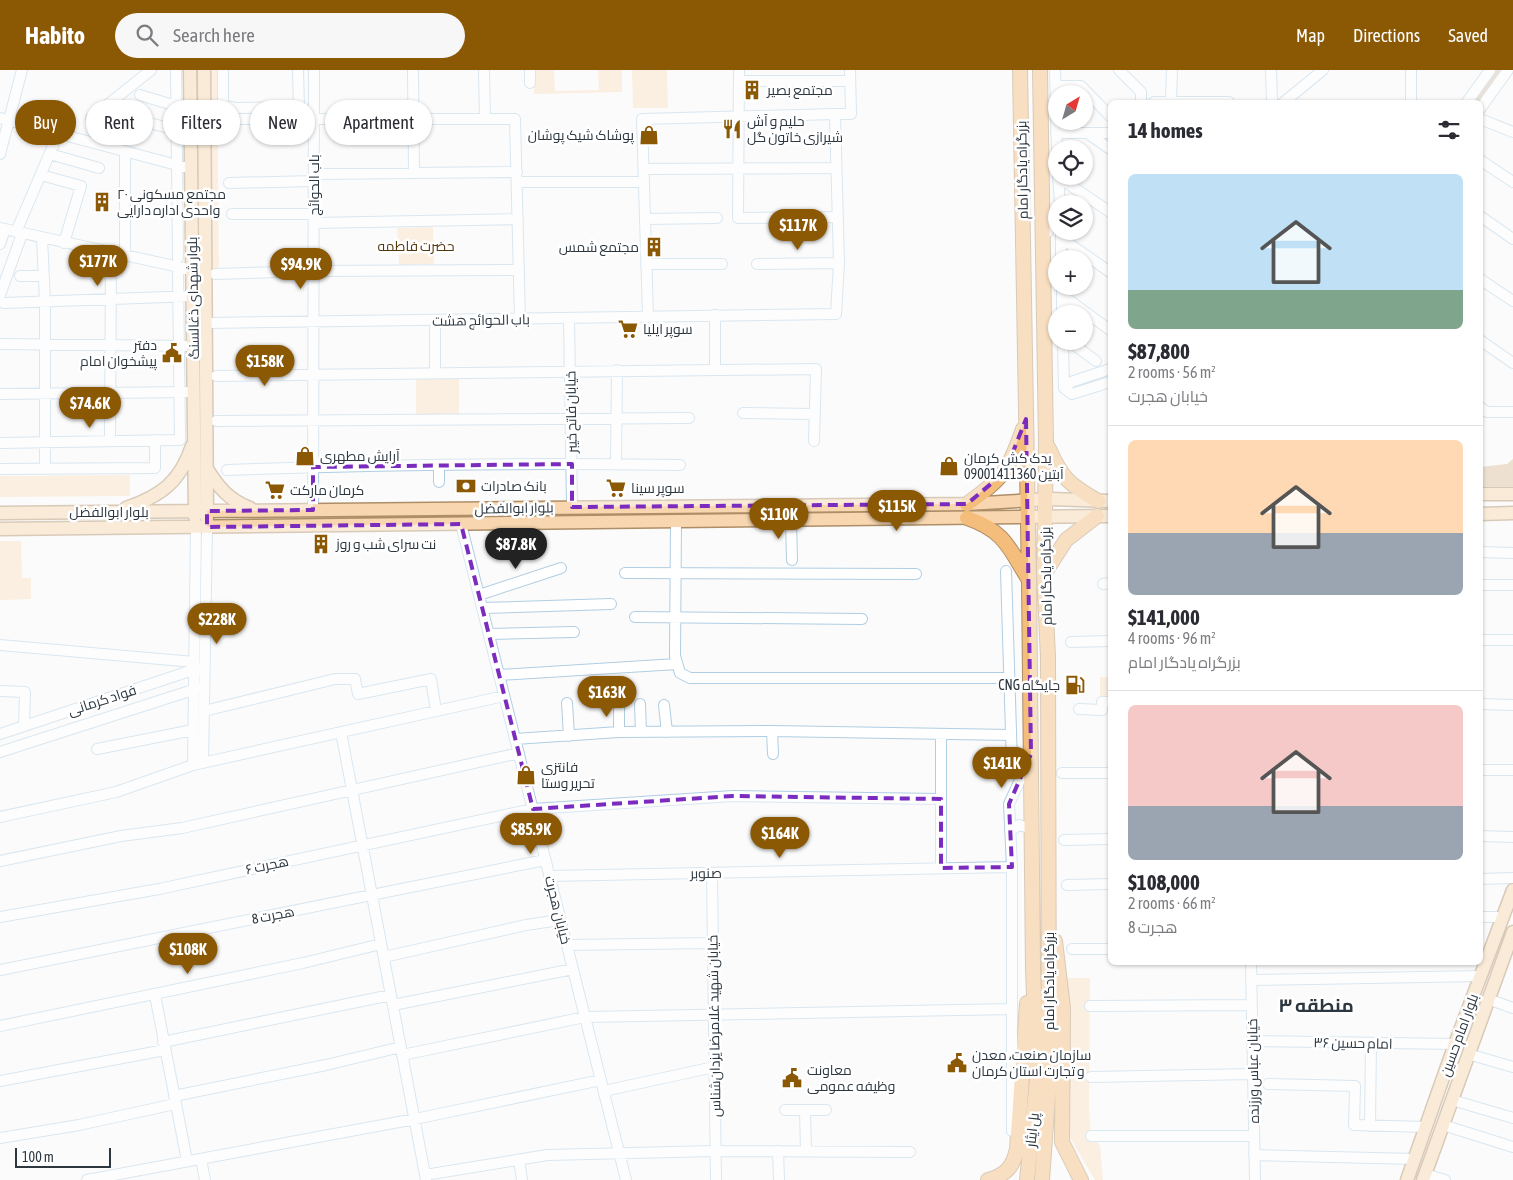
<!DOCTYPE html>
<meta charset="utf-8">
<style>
body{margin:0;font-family:"Asap Condensed",Cairo,sans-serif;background:#f7f7f7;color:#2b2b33;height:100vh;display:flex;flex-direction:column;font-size:19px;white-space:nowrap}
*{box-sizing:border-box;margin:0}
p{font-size:16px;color:#7c7c81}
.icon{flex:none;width:28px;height:28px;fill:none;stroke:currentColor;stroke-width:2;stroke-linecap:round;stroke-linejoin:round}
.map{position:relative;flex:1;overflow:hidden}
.drawer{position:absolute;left:1108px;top:30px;width:375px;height:865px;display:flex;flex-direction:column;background:#fff;border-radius:8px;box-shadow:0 1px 4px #0004}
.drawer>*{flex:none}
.top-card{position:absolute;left:15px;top:30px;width:475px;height:45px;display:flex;gap:10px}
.needle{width:32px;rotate:37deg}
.fabs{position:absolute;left:1048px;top:15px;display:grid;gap:10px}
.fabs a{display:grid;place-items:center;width:45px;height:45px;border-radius:50%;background:#fff;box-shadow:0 1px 4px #0004;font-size:25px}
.scale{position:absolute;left:15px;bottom:12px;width:96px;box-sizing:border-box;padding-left:5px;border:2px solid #2c3740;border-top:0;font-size:14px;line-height:18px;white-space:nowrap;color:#2c3740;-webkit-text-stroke:4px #fff;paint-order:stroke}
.price{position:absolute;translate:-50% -42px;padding:0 11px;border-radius:18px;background:#8b5804;color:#fff;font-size:16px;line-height:32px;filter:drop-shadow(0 1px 2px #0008)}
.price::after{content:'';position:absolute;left:50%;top:30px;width:15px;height:11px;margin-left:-8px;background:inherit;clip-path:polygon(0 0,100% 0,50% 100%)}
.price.selected{background:#222;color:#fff}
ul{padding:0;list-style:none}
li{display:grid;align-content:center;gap:10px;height:265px;padding:0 20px}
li+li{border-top:1px solid #e1e1e2}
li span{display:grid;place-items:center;height:155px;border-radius:8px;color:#555}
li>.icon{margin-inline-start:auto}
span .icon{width:90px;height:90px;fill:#fffc;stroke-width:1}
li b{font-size:21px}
h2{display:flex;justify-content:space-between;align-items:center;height:60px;padding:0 20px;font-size:21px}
.chip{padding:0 18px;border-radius:22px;background:#fff;box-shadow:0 1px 4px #0004;font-size:18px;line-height:45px}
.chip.selected{background:#8b5804;color:#fff}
header{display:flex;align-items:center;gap:30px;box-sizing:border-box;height:70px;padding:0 25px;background:#8b5804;color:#fff}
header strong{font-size:24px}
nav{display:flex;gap:28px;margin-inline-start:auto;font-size:18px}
.search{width:350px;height:45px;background:#f7f7f7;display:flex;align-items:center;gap:12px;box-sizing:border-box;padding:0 18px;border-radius:28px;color:#7c7c81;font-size:19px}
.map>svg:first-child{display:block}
</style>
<header>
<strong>Habito</strong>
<div class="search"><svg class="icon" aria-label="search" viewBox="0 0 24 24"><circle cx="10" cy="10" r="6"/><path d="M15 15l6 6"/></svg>Search here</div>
<nav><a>Map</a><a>Directions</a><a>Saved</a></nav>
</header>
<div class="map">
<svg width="1513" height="1110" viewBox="0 0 1513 1110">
<rect width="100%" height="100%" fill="#fbfbfb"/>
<path fill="#fadfc1" d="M208,0H217L219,201L211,202Z
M534,0H554L555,21L599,20L598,0H622V22L534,24Z
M632,0H667L668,38H633Z
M433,157L434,194L399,195L397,158Z
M459,307V344L416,345V308Z
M130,405V426L0,427V406Z
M0,471H21L22,508H31V529L0,530Z
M1100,607H1110V629H1100Z
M1068,908H1090L1089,1036L1091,1066L1100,1075L1103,1110H1095L1070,1068Z"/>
<path fill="#dcbf9d" d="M1494,0H1502L1479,32H1471Z
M1513,389V416H1480V397L1507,394Z"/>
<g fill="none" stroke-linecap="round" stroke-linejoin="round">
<defs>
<path id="minor" d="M176,0L178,188
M223,0V33L225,36L236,38L299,37L298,0
M413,0L414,103
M484,0L485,49
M530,0V13
M739,0L738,148L837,147
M1055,0L1057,79
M1119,0L1141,22V32
M1271,0L1272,32
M739,11H850
M1056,16H1081L1110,46
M140,25L176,36
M1154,32H1229
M1171,32L1172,0
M1284,32L1323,0
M1411,32V0
M1467,32L1490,0
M1480,39L1508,0
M835,44H851L850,0
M123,46L176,60
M0,48L192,99
M91,48L151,0
M222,49H515L520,249
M1480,49L1513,62
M1056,63H1110
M1087,63L1110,79
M0,84L22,0
M50,84L99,98
M1480,90L1513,112
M644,99L836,98
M314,104L517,102
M41,105L81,116L64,173
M1058,106L1060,134
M1058,107L1110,142
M517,112H644
M229,113L314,111
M232,144H314
M1480,146L1513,169
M645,149L717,148
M314,153L518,149
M0,158L193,200
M16,162L58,64
M1061,165V189
M42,168L45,232V397
M1061,168L1110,202
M1042,169L1056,151
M0,174L5,159
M125,186V82
M646,194H722
M757,194L839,193
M215,204L313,201L519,200
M20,206H44
M1480,209L1513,231
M1062,216V244
M0,225L22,164
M1062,225L1110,260
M4,233L193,226
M569,248L572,437
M435,250V302
M206,253L836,244L839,193L835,44L642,49L648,246
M1480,270L1513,293
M1063,271L1064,318
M1069,271L1096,291
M0,274L194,276
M715,299V245
M216,306L816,299L814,371
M1064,318L1071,312L1110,299
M1064,318L1072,324L1110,312
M0,324L194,322
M1480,337L1487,342H1513
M743,343L815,344
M216,351L689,348
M110,371L111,183
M0,373L180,370L178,204
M616,394L617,300
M439,395V412
M0,399L155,398V370
M227,400C378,394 529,393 680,395
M313,440L314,0
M791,450L792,490
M676,451L675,586L680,603L690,608H1009
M461,454L626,1110
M1480,482L1513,483
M1006,501L1012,694
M625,503L916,504
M1103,514L1110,513
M1480,515H1513
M479,525L561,498
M482,538L611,534
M635,547L862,549
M489,564L574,562
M1480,570H1513
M1071,572L1110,571
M0,575L194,592
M499,605L677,594
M0,621L25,622L24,656
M567,633L569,666
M619,633V662
M640,634L641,662
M1480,634L1513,635
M664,635L667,662
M1079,639L1102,640V632H1110
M204,641L335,609H355L358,624L431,609L436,641
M772,661L773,684
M341,662L426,1110
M0,664L199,598
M941,664V798
M515,669L619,662L772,661L1011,665
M97,679L193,660
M0,682L199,618
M203,693L207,457
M193,695L196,457
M1480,700H1513
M1062,703H1110
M0,747L116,722L193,695L504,626
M1010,761L1019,755L1033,759
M1480,766L1513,767
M1064,770L1110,769
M0,791L121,766L182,758L519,683
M712,803L716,1110
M549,806L1012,797
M1480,809L1513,808
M1067,815L1110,814
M0,847L159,819L533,739L733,726L941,729
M1480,847H1503
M567,875L713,873
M1072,879H1110
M384,887L526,855L560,850
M1251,892L1255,1110
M0,900L545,790
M1251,910L1481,906
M155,925L187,1091
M1488,929L1513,938
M393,935L573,899
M1090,936L1252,935
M0,956L303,893L381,874
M1252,971L1455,974
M163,972L391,925
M1468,984L1513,997
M402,985L585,947L1012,939
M1091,1007L1253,1004
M0,1011L165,980
M1268,1014L1355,1016L1354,1055L1426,1057
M604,1021L714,997
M174,1026L326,995L401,977
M1452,1030L1513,1048
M785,1040H826
M805,1040L806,1081
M1443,1055L1513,1077
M1370,1056L1371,973
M1012,1061V797L1009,734L1029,690
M1091,1066H1254
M0,1068L79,1055L175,1034
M778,1081L779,1110
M1254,1085L1415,1089
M201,1089L205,1110
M519,1090L522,1110
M1425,1104L1445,1110
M425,1105L547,1085L715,1081L910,1082
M87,1110L415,1049L601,1010"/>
<path id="major" d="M190,0L195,447
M204,0L207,449
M207,399C219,418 229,430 250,438
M1480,424H1513
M126,438C161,426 180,412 192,376
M0,443L967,434L1051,429L1110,431
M1480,444L1513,443
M0,459L1110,446
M1407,1110L1455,974L1513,820
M1423,1110L1513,862"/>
<path id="highway" d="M1020,0L1029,511L1033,898L1037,1010L1027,1110
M1040,0L1046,372L1044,504L1048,587L1049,1013L1042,1110
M1048,377C1062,408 1068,414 1098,431
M967,434C1004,407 1008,402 1023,359
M967,448C1005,461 1009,478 1029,510
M1046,501L1066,470L1097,446
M1055,871L1063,938L1062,1072L1081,1110
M988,1110C1006,1105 1013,1097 1017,1079L1027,933"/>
</defs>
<use href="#minor" stroke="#b0cee3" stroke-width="12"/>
<use href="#major" stroke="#ae8e67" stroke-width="15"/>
<use href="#highway" stroke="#ae8e67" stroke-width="16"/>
<use href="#minor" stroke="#fff" stroke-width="10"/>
<use href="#major" stroke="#f8d7b0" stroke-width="12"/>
<use href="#highway" stroke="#f4bd7c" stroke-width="14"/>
</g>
<path d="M0 0H1513V1110H0ZM1026,349L1031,684L1009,734L1012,797L941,798V729L733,726L533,739L461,454L207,457V441L313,440V397L572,394V437L967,434L1005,402Z" fill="#fbfbfb" fill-opacity=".55" fill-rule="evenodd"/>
<path fill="none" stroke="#7b2cbf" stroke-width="4" stroke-dasharray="10 6" stroke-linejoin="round" d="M1026,349L1031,684L1009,734L1012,797L941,798V729L733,726L533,739L461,454L207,457V441L313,440V397L572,394V437L967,434L1005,402Z"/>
<defs>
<symbol id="building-bare" viewBox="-9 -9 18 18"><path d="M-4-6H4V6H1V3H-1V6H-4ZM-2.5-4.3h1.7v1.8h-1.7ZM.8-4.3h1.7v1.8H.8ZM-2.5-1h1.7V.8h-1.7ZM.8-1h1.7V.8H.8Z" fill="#8b5804" stroke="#fff" stroke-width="2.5" paint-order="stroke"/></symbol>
<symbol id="restaurant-bare" viewBox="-9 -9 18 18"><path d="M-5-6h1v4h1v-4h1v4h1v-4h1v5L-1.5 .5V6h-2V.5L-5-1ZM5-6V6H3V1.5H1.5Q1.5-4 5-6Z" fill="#8b5804" stroke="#fff" stroke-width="2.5" paint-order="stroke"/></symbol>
<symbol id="shop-bare" viewBox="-9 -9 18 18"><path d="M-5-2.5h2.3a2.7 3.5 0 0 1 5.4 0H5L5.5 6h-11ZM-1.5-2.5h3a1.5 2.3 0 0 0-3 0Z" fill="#8b5804" stroke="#fff" stroke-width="2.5" paint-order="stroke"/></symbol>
<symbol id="supermarket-bare" viewBox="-9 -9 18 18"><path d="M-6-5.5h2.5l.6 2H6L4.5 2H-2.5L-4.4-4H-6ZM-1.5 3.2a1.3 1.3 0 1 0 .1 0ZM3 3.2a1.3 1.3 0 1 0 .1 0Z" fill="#8b5804" stroke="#fff" stroke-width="2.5" paint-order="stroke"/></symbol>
<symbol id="civic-bare" viewBox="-9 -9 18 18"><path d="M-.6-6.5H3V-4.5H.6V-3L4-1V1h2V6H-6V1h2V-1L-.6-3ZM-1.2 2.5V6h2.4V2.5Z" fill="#8b5804" stroke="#fff" stroke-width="2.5" paint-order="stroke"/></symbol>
<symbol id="bank-bare" viewBox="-9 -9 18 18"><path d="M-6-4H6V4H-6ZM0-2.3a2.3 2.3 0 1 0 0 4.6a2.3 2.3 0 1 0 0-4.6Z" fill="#8b5804" stroke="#fff" stroke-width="2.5" paint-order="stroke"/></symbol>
<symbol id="fuel-bare" viewBox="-9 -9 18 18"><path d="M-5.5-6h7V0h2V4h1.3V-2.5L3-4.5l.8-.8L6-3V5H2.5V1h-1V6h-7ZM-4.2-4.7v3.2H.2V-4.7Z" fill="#8b5804" stroke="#fff" stroke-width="2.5" paint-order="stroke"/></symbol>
</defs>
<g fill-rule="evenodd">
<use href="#building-bare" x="738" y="6" width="28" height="28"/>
<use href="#restaurant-bare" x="718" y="45" width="28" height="28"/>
<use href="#shop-bare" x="635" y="51" width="28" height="28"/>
<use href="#building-bare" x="88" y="118" width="28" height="28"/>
<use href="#building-bare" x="640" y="163" width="28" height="28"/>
<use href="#supermarket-bare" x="614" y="245" width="28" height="28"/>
<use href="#civic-bare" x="158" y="269" width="28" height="28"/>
<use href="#shop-bare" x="291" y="372" width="28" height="28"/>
<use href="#shop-bare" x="935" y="382" width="28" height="28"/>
<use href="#bank-bare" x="452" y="402" width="28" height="28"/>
<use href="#supermarket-bare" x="602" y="404" width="28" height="28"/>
<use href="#supermarket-bare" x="261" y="406" width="28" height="28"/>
<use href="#building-bare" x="307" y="460" width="28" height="28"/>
<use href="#fuel-bare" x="1061" y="601" width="28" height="28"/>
<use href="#shop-bare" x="512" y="691" width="28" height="28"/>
<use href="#civic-bare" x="943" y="979" width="28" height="28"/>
<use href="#civic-bare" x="778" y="994" width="28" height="28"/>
</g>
<g text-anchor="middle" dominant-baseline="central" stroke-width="5" stroke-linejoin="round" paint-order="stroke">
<g font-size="14" fill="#2c3740" stroke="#fff" text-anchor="start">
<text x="767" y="20">مجتمع بصیر</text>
<text x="747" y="51">حلیم و آش<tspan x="747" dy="16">شیرازی خاتون گل</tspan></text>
<text x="634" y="65" text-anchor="end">پوشاک شیک پوشان</text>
<text x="117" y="124">مجتمع مسکونی ۲۰<tspan x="117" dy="16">واحدی اداره دارایی</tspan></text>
<text x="639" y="177" text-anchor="end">مجتمع شمس</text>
<text x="643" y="259">سوپر ایلیا</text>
<text x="157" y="275" text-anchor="end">دفتر<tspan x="157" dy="16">پیشخوان امام</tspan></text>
<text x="320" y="386">آرایش مطهری</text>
<text x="964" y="388">یدک کش کرمان<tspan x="964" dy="16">آبتین 09001411360</tspan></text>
<text x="481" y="416">بانک صادرات</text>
<text x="631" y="418">سوپر سینا</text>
<text x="290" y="420">کرمان مارکت</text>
<text x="336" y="474">نت سرای شب و روز</text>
<text x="1060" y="615" text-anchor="end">CNG جایگاه</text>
<text x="541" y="697">فانتزی<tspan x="541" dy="16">تحریر وستا</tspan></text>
<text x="972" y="985">سازمان صنعت، معدن<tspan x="972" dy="16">و تجارت استان کرمان</tspan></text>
<text x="807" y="1000">معاونت<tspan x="807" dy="16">وظیفه عمومی</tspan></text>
</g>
<g font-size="14" fill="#2c3740" stroke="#fff">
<text transform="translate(1022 100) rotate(-91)">بزرگراه یادگار امام</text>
<text transform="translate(314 115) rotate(-90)">باب الحوائج</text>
<text transform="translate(193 228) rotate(-91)">بلوار شهدای ذغالسنگ</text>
<text transform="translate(481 250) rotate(-1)">باب الحوائج هشت</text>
<text transform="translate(571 342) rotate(-91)">خیابان فاتح خیبر</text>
<text transform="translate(514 438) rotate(-1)">بلوار ابوالفضل</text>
<text x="109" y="442">بلوار ابوالفضل</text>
<text transform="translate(1046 506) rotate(-91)">بزرگراه یادگار امام</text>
<text transform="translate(102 630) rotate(-18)">فواد کرمانی</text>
<text transform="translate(267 795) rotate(-12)">هجرت ۶</text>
<text transform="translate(706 803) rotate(-1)">صنوبر</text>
<text transform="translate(558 840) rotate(76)">خیابان هجرت</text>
<text transform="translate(273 845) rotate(-11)">هجرت 8</text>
<text transform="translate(1049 911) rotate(-90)">بزرگراه یادگار امام</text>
<text transform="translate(714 956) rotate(-91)">خیابان شهید غلامرضا یزدان‌شناس</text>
<text transform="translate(1459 965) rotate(-70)">بلوار امام حسین</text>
<text transform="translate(1353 973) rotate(1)">امام حسین ۳۶</text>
<text transform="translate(1253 1001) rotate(-91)">خیابان عباس ورزنده</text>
<text transform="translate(1032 1060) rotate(-84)">پل ایثار</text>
</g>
<g font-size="14" fill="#54370e" stroke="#fff">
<text x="416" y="176">حضرت فاطمه</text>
</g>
<g font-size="19" font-weight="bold" fill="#2c3740" stroke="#fff">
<text x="1316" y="935">منطقه ۳</text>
</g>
</g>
</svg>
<div class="fabs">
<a><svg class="needle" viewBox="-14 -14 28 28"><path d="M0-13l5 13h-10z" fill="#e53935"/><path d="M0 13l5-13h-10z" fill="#7c7c81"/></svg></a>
<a><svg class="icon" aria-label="locate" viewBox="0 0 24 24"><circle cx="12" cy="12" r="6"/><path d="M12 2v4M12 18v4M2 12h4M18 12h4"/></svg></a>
<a><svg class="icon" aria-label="layers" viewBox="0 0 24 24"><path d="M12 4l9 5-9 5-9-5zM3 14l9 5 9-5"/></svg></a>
<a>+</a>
<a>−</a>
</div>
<div class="scale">100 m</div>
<b class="price" style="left:798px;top:181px">$117K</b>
<b class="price" style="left:98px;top:217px">$177K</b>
<b class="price" style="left:301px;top:220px">$94.9K</b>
<b class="price" style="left:265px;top:317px">$158K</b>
<b class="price" style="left:90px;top:359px">$74.6K</b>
<b class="price" style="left:897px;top:462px">$115K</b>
<b class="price" style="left:779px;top:470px">$110K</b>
<b class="price selected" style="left:516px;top:500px">$87.8K</b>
<b class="price" style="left:217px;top:575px">$228K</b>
<b class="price" style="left:607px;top:648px">$163K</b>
<b class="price" style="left:1002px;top:719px">$141K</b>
<b class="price" style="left:531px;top:785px">$85.9K</b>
<b class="price" style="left:780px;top:789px">$164K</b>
<b class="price" style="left:188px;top:905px">$108K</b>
<div class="top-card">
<a class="chip selected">Buy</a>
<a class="chip">Rent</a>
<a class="chip">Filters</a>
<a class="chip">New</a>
<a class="chip">Apartment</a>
</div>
<section class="drawer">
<h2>14 homes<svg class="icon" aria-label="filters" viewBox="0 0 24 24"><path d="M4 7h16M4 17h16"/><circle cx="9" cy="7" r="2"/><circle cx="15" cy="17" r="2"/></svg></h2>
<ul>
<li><span style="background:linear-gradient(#bfe0f5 75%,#7fa58c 0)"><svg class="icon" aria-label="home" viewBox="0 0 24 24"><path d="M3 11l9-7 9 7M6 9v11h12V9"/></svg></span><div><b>$87,800</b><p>2 rooms · 56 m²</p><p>خیابان هجرت</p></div></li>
<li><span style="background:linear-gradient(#ffd9b3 60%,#9aa5b1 0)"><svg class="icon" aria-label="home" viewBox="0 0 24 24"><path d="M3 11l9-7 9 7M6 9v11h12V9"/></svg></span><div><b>$141,000</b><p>4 rooms · 96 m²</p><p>بزرگراه یادگار امام</p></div></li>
<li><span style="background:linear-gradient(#f6c9c9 65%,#9aa5b1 0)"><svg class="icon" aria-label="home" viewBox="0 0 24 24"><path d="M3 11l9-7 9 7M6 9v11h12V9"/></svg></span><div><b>$108,000</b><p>2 rooms · 66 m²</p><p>هجرت 8</p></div></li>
</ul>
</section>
</div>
